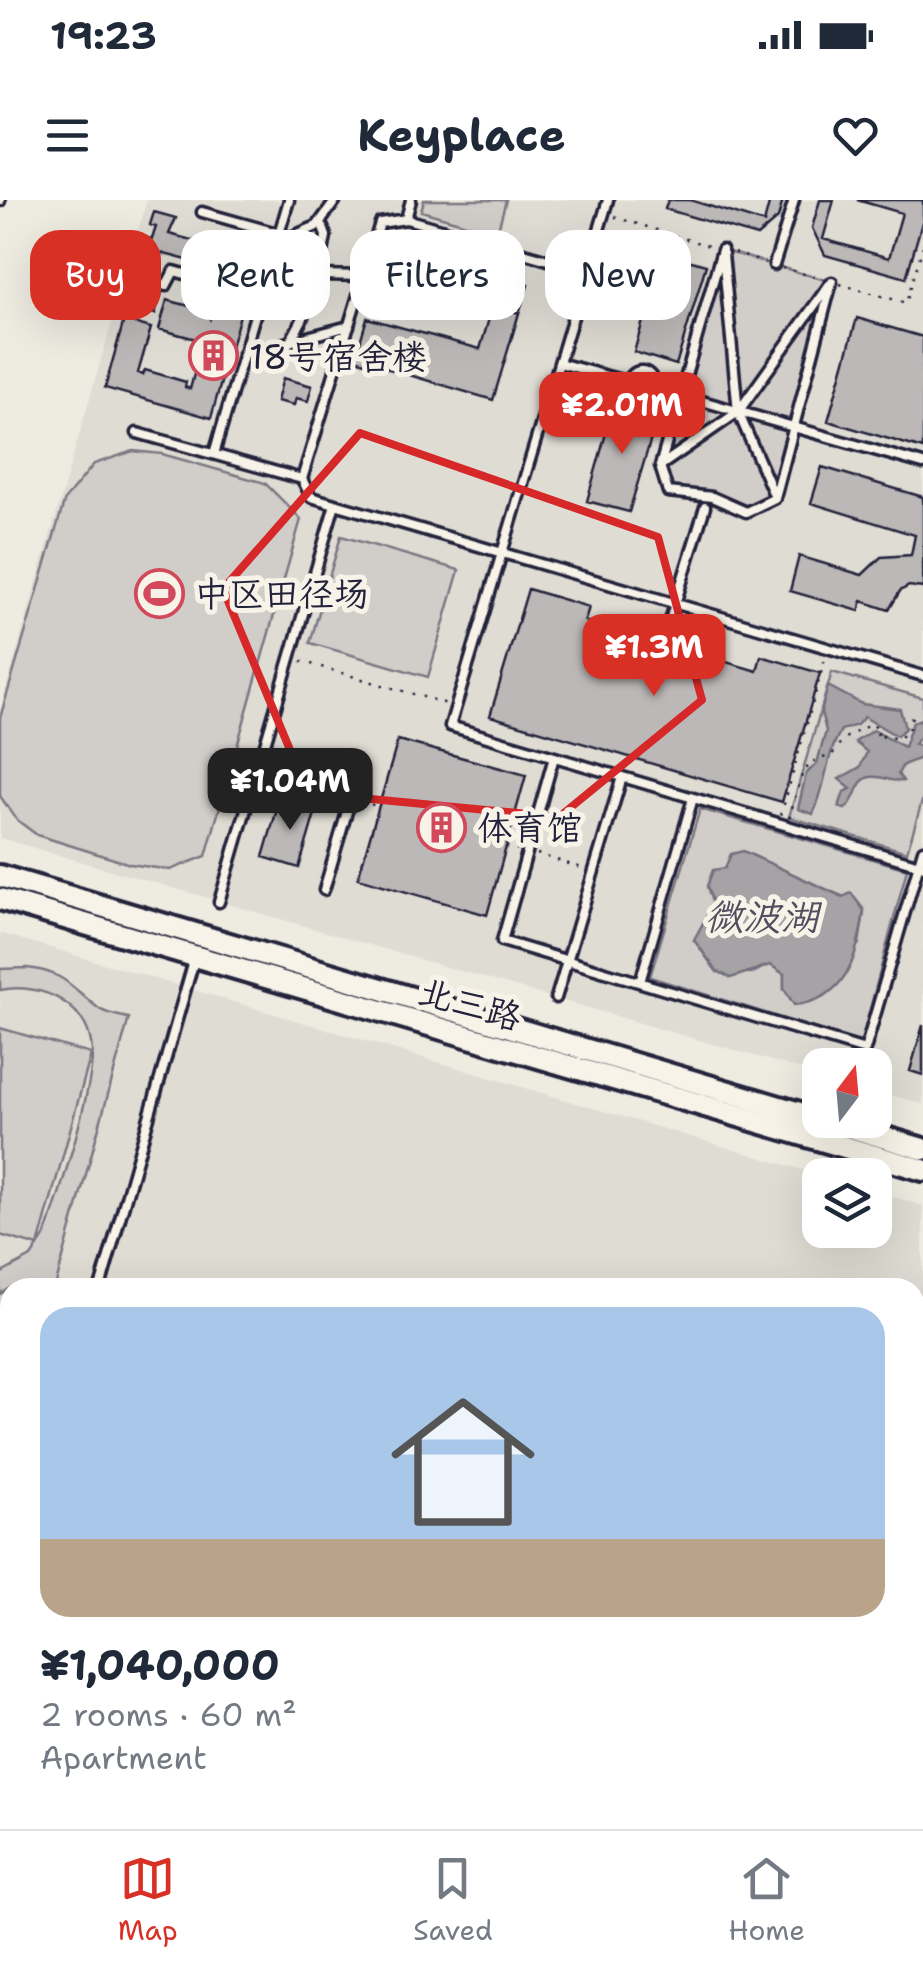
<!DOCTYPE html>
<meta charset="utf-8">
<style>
body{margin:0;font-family:"Shantell Sans","LXGW WenKai TC",sans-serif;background:#f6f6f7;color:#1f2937;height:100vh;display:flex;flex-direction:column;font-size:38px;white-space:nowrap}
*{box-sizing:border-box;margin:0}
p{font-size:32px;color:#747a83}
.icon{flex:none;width:55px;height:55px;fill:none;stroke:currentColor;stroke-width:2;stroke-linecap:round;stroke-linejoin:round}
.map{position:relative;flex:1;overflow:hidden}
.drawer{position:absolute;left:0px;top:1078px;width:925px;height:552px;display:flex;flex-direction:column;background:#fff;border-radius:30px 30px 0 0;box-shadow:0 10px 40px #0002}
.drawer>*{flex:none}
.top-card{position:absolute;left:30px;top:30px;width:865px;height:90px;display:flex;gap:20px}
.needle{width:65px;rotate:16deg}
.controls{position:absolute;left:802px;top:848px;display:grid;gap:20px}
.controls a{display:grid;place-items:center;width:90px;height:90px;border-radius:20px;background:#fff;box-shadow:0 10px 40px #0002;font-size:50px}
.price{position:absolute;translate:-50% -85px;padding:0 22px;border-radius:20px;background:#d93025;color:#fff;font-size:32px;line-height:65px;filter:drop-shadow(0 2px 5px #0008)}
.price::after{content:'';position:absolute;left:50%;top:60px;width:30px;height:22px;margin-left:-15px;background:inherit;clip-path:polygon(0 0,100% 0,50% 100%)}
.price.selected{background:#222;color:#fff}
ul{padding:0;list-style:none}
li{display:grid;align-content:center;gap:20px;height:530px;padding:0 40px}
li span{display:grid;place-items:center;height:310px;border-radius:30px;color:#555}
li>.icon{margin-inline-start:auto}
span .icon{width:180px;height:180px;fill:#fffc;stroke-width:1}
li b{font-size:42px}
.tag{padding:0 35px;border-radius:30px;background:#fff;box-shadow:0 10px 40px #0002;font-size:35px;line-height:90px}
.tag.selected{background:#d93025;color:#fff}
.status{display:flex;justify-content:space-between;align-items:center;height:70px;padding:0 50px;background:#fff;direction:ltr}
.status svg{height:28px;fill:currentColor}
header{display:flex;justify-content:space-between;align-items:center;height:130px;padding:0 40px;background:#fff;font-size:45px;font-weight:700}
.dock{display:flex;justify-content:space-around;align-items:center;height:140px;border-top:2px solid #e0e1e3;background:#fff;font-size:28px;color:#747a83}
.dock a{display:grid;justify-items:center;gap:5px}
.dock .selected{color:#d93025}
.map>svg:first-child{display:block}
</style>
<div class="status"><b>19:23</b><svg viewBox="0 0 49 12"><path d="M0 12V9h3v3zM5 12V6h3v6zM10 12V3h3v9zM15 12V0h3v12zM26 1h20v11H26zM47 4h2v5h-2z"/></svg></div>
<header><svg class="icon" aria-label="menu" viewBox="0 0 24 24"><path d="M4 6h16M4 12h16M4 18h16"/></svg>Keyplace<svg class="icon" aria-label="heart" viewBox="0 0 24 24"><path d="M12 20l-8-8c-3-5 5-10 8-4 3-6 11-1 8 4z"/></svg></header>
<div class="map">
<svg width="923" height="1629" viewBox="0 0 923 1629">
<rect width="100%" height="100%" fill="#eeebe1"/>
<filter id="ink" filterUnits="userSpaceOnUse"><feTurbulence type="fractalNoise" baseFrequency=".01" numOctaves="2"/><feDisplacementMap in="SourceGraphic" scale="20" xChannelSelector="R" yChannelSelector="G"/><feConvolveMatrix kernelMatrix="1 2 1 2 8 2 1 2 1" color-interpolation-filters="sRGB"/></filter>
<g filter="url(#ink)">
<path fill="#dfdcd4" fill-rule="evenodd" d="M147,0H923V904L875,891V865H820V875L0,638V509Z
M0,733L820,975V1030H875V991L923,1006V1629H0ZM10,1088H915V1620H10Z"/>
<path fill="#d1cdc9" stroke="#7a7882" stroke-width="2.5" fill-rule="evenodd" d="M424,0H506L497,33L421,11Z
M722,50L832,82L775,298L744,307L668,292L660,266Z
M133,251L162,254L265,283L301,319L206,656L170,670L130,664L37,635L17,620L0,596V518L65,299L94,264Z
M341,336L459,370L428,477L310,443Z
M832,472L923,498V598L907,652L789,617Z
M700,609L907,669L861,843L650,777ZM766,664L844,697L851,694L864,711L859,744L784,789V774L770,764L753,773L717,772L694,740L713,705Z
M27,768C65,772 71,787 98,808C105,814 120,816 129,818L55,1087L10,1088L0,1094V1074L31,1057L46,1034C59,996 94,886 92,851C89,804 42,782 0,790V769Z
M0,828L91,854L38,1046L0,1035Z
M9,1195L10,1314L0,1311V1227Z"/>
<path fill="#a6a3a6" stroke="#716f7b" stroke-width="2.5" d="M828,486L862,504L900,509L905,528L897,536L864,517L857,525L841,530C825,557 827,585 813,614L798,609L806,574L817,563L826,531L821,512Z
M921,519L923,534L914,544L923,548V557L903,565L898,574L903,581C893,583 882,575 870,577C855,580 857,601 845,609L839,607L844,592L851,589L839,579L860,567L867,552L855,542L873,530L904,547L913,522Z
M743,651L843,697L851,693L864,710C858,756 847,800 794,805L784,789V774L770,765L731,778L717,771L694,740L713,705L707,686L713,670L725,668L731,654Z"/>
<path fill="#bbb8b7" stroke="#22223b" stroke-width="2.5" d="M668,0H690L764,23L770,0H783L778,18L757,36L665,9Z
M820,0H834L823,39L889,58L902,13L857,0H923V19L906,78L825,55L812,28Z
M154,12L176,18L169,34L240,53L241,49L234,47L238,33L261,39L249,67L253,68L247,87L235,84L232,72L161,53L156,55L152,68L139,65L147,38L152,39L156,27L150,25Z
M389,43L528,85L519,113L381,71Z
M663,53L706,65L676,165L634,152Z
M135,74L164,83L155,114L126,106Z
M218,90L245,97L211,218L105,188L124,120L151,128L138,173L143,175L145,170L186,182L185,187L190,189L203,141L159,129L167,100L208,111L210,118Z
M493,105L519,113L493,200L355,159L367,118L480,149Z
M857,118L923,137V249L828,221Z
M283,178L312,186L308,201L296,198L294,205L277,201Z
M615,201L658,215L629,312L587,301Z
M822,267L923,297V388L909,386L900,391L889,410L862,401L859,411L790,391L799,356L862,375L881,357L911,355L915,335L811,303Z
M528,389L589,407L585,421L757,471L761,456L820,473L782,602L490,516Z
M398,540L526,575L487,715L358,678Z
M280,599L316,610L299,668L263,657Z
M923,825V875L910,871Z
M0,1336L10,1339V1370L0,1367Z
M0,1392L10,1395V1422L0,1419Z
M915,1484L923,1487V1565L915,1562Z
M477,1620H538L568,1629H475Z"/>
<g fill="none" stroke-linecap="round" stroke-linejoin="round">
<defs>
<path id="service" d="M608,0L450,526L923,666
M0,1V0
M202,12L291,37L317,26L336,0
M406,19L411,0
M722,50L660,266L668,292L712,297L746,312L775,298L832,82
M723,54L738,212L775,297
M774,65L794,0
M319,75L364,76
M153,100L158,83L166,86L174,71L261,95
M290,142L303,118L289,95L299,79L319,75L326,36L321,22
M243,154L349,126
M559,163L629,182
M629 183a12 12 0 1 1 24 0a12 12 0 1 1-24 0Z
M653,187L923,264
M137,233L302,279L311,297L923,476
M214,254L289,0
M660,266L738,212L829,85
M302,279L380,23L406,19L586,71
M663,443L705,307
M554,557L502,741L865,850L923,650
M257,570L351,598L324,690
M219,702L335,304
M640,782L693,598
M556,798L622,577
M100,1088L195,757
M0,1188L10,1183
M0,1455L10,1458
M0,1596H10"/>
<path id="secondary" d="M0,676L820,919
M0,699L923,970
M825,920L923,949"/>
</defs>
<use href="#service" stroke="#22223b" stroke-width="15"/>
<use href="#secondary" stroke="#22223b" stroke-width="28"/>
<path stroke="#22223b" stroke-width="2.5" stroke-dasharray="2.5 8" stroke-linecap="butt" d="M615,17L712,47
M734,53L765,63
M782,68L823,79
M840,84L906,103L923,46
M301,461L447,504
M361,601L379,607
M781,615L825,459
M789,618L802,575L811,562L832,555L843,539L869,525L877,527V534L883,531V537L900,538L908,530L913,513
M506,647L519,650
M537,654L582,668"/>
<use href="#service" stroke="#f7f3e8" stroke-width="8"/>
<use href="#secondary" stroke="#f7f3e8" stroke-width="20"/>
</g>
</g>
<path fill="none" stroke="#d62828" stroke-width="8" stroke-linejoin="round" d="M360,233L658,337L702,500L559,617L308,593L223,389Z"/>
<defs>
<symbol id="building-ring" viewBox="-11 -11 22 22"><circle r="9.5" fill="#f7f3e8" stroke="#d1495b" stroke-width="1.5"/><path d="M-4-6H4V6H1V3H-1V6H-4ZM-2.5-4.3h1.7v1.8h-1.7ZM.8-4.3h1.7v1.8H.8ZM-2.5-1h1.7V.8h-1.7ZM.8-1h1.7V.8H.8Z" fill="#d1495b"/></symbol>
<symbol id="stadium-ring" viewBox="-11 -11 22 22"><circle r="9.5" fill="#f7f3e8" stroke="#d1495b" stroke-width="1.5"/><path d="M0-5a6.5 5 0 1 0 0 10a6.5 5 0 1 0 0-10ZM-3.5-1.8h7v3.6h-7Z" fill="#d1495b"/></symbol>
</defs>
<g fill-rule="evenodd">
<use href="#building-ring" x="186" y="128" width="55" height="55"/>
<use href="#stadium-ring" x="132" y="366" width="55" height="55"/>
<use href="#building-ring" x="414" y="600" width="55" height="55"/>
</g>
<g text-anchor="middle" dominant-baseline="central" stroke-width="10" stroke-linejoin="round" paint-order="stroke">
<g font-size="35" fill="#22223b" stroke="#f7f3e8" text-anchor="start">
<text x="249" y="156">18号宿舍楼</text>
<text x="194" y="393">中区田径场</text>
<text x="477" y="627">体育馆</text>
</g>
<g font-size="35" fill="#22223b" stroke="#f7f3e8">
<text transform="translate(470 804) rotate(16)">北三路</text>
</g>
<g font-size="38" font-style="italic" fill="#504f60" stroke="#f7f3e8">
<text x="762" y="716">微波湖</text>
</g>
</g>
</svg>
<div class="controls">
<a><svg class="needle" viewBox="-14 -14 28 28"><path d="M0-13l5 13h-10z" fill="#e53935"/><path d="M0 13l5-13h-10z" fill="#747a83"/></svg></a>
<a><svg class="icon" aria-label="layers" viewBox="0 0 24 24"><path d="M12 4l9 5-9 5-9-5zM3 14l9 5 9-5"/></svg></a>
</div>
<b class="price" style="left:622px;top:257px">¥2.01M</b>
<b class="price" style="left:654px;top:499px">¥1.3M</b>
<b class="price selected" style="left:290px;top:633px">¥1.04M</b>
<div class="top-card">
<a class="tag selected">Buy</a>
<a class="tag">Rent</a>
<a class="tag">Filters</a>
<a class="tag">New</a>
</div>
<section class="drawer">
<ul>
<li><span style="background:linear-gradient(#a9c7e8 75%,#b9a48a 0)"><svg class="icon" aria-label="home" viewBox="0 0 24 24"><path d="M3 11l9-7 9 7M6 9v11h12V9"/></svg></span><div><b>¥1,040,000</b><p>2 rooms · 60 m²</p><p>Apartment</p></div></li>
</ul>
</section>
</div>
<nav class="dock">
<a class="selected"><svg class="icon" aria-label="map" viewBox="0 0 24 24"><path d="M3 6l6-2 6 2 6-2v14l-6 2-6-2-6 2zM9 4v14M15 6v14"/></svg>Map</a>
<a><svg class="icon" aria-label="saved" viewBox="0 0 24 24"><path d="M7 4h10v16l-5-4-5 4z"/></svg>Saved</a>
<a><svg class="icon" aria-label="home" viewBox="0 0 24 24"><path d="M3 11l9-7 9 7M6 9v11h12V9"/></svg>Home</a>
</nav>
